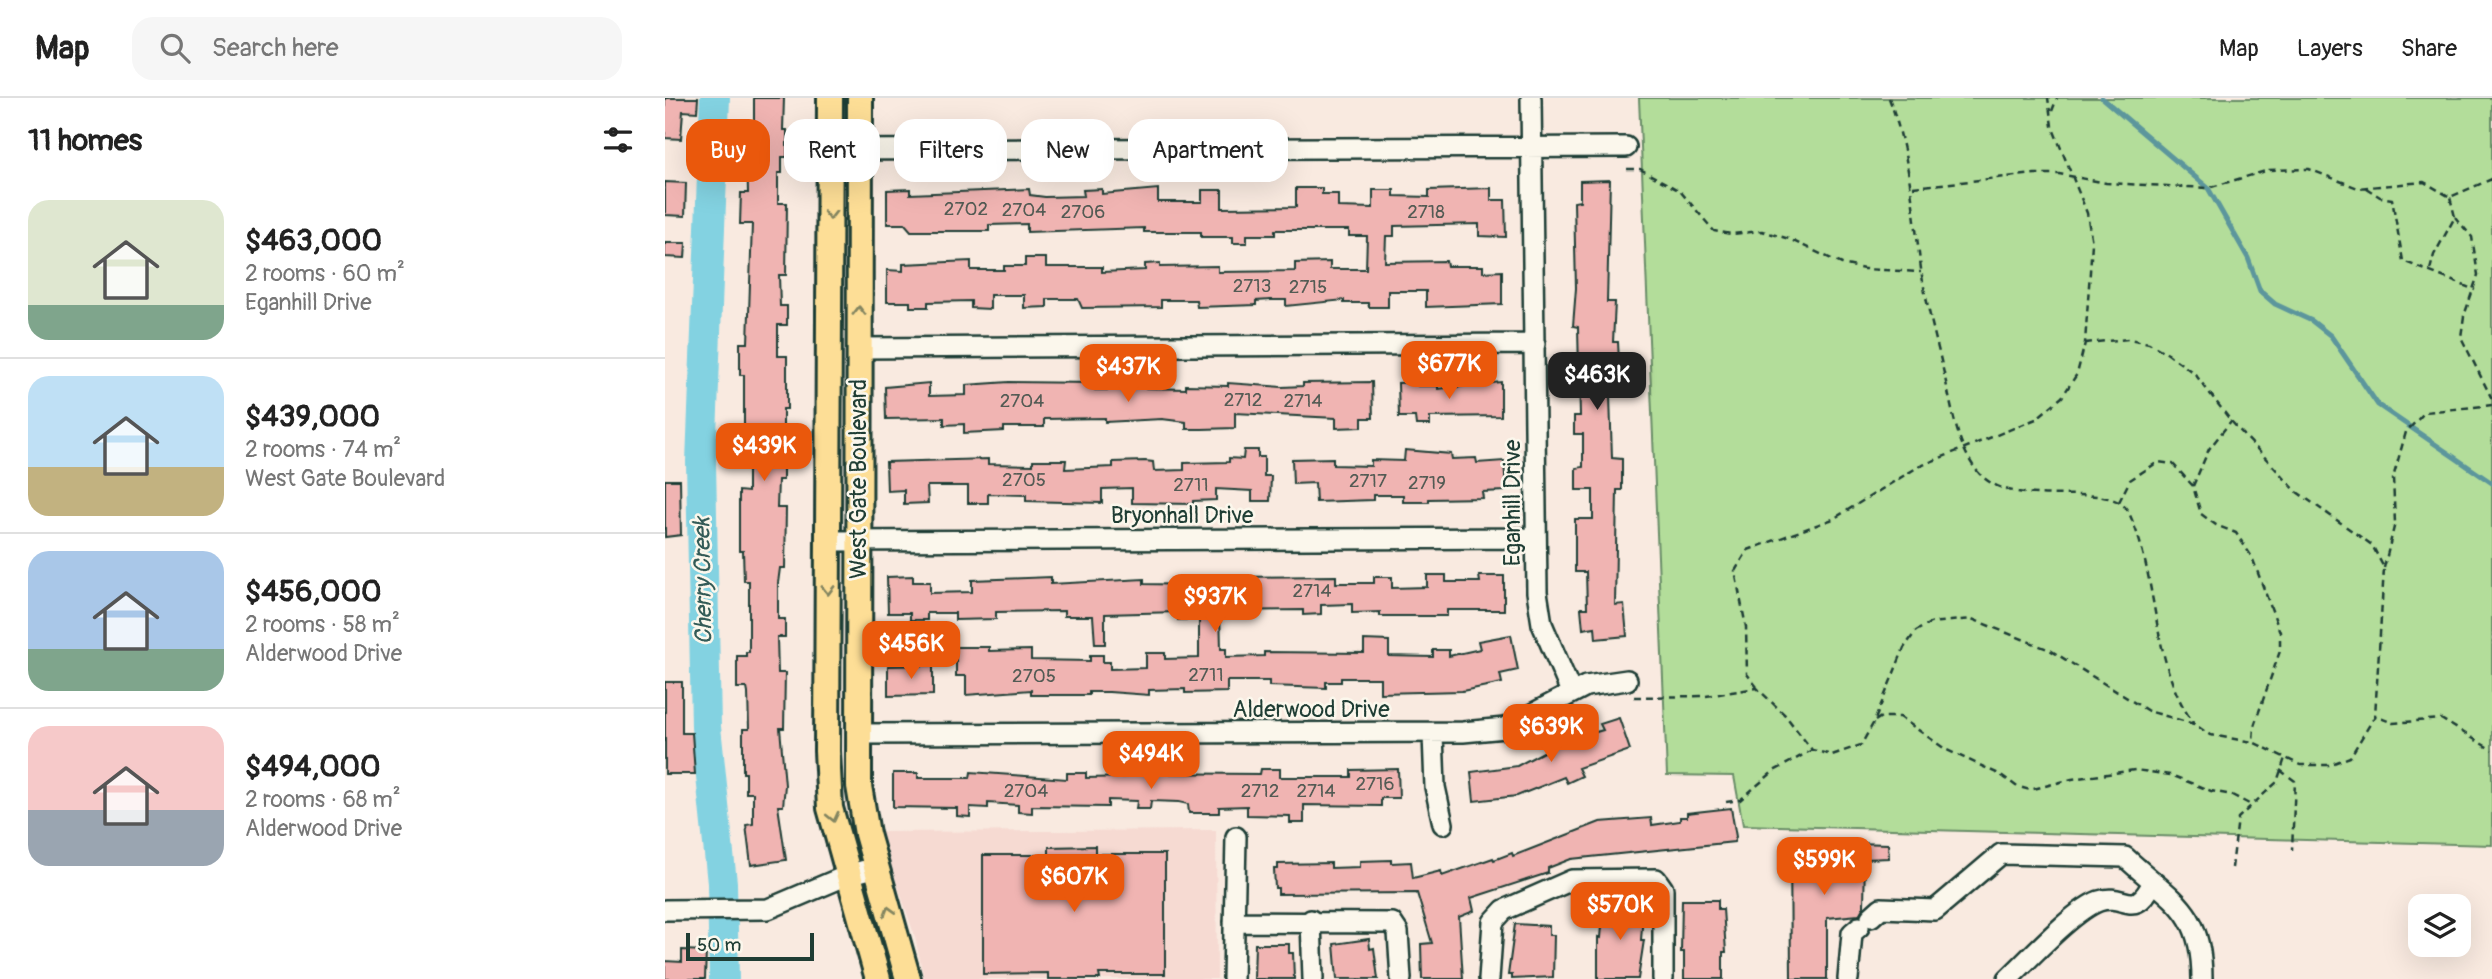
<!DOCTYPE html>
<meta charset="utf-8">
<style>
body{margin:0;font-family:Pangolin,sans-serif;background:#f6f6f6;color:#222;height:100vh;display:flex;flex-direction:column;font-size:26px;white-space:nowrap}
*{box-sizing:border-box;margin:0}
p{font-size:23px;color:#767676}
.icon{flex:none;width:38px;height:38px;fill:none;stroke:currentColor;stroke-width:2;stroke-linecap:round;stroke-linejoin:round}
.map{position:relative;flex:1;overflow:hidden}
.sheet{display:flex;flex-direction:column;background:#fff;width:665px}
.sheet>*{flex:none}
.hud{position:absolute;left:21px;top:21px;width:665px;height:63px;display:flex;gap:14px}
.tools{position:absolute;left:1743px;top:796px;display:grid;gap:14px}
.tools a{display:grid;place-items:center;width:63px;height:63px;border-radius:14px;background:#fff;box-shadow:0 7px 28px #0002;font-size:35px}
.scale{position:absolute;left:21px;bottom:18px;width:128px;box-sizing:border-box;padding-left:7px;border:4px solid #1f3d34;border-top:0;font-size:19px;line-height:24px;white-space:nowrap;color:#1f3d34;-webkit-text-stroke:5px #fbf7ec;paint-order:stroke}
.price{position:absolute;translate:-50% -60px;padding:0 16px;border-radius:14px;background:#ea580c;color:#fff;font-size:23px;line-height:46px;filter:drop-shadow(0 2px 4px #0008)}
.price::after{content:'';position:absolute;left:50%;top:42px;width:21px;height:16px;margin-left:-10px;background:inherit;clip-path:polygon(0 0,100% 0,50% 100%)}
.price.active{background:#222;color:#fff}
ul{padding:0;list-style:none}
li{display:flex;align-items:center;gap:21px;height:175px;padding:0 28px}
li+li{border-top:2px solid #e0e0e0}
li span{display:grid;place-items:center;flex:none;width:196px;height:140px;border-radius:21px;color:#555}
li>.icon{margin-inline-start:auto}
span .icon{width:84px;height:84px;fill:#fffc;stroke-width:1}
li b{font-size:30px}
h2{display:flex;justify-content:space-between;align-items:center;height:84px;padding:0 28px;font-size:30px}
.chip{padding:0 24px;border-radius:21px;background:#fff;box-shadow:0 7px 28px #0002;font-size:24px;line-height:63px}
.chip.active{background:#ea580c;color:#fff}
header{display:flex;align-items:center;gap:42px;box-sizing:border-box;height:98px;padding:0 35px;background:#fff;border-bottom:2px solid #e0e0e0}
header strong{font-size:33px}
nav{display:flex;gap:38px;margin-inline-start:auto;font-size:24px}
.search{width:490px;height:63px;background:#f6f6f6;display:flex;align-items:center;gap:18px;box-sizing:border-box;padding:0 24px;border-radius:21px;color:#767676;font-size:26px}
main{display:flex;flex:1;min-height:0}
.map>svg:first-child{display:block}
</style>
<header>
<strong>Map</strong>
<div class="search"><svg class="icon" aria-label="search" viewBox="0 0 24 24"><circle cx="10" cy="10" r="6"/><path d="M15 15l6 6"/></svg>Search here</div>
<nav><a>Map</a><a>Layers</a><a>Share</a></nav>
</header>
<main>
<section class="sheet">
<h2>11 homes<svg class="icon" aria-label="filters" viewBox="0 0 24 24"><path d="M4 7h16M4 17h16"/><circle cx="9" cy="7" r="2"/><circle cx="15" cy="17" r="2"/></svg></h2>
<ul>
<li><span style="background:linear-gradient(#dfe7d0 75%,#7fa58c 0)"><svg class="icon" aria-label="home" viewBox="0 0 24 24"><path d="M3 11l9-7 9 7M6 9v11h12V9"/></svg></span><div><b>$463,000</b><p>2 rooms · 60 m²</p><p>Eganhill Drive</p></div></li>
<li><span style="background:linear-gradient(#bfe0f5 65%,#c2b280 0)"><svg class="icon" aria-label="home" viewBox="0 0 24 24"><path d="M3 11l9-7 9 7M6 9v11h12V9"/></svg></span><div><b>$439,000</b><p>2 rooms · 74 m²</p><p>West Gate Boulevard</p></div></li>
<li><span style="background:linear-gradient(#a9c7e8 70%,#7fa58c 0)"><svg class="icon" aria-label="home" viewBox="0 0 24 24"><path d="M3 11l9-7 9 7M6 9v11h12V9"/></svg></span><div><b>$456,000</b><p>2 rooms · 58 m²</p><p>Alderwood Drive</p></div></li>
<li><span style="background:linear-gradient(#f6c9c9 60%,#9aa5b1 0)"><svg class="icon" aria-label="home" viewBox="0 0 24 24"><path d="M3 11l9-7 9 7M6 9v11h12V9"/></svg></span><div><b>$494,000</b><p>2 rooms · 68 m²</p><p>Alderwood Drive</p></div></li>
</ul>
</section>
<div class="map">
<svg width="1827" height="881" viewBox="0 0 1827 881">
<rect width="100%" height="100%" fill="#f9eae0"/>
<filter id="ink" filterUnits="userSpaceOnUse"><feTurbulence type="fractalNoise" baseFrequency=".0143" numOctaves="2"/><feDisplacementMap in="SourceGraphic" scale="14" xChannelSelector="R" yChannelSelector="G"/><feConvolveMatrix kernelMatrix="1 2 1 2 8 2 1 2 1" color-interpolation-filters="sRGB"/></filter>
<g filter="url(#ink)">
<path fill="#f6dad2" d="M551,732L552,881H259L250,839L215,734Z"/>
<path fill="#b3dd9a" stroke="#698d67" stroke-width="2" d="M974,0H1827V747L1078,727L1069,678L1002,677Z"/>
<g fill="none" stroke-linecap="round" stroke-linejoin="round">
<path stroke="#5b969c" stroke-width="5" d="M1437,0L1543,90L1583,160L1595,193L1610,206L1647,223L1666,238L1713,307L1827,385"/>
<path stroke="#83d2e1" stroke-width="30" d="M50,0L36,364L41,629L57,785L59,881"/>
</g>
<path fill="#f0b4b2" stroke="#1f3d34" stroke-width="2" d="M0,0H33L32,14L18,13L16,41L0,40Z
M89,0H119L118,32H122V59H117V75H113V105H122L121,177H114L115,208H122V227H113V258H122V311H118V332H113V363H118V382H113L112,410H121L120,470H115L113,485V521H120V539H112L113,575H120L119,630H115L120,687L118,708H113L121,762L86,767L81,727L88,726V695H81V675H78V631H84L83,595L82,590H72V558H81V554H84V483H79L78,453H74V393L83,394V337H79V277H75V245H83L87,126H75L76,95H83L82,55H89Z
M945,82L942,204H950L948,244H953L954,263H944L945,298L947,360L957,361V392H952L950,507L959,506L962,538L931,541L930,529L918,531L916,510H922L921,474H910V421H928V392H911V370L918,369V336H909V318H915L913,229L908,228L911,190L909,104L915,103V83Z
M0,84L21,85L20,118L0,117Z
M631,90H657V96H673V109L708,110V92H729V98L764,99V92L826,90V102H840L841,139L814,138V126L729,128V138H721L720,164L781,163L782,168H818V174L837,173V206L761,209V193H723V209H704L703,205H679V202L621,208V202H606L591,203V207L532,209L531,202H496V209L417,210L413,201H382V209L359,210V197H325V211L306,210V203L263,204V209H245V204H222V172L238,173V166L306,163V172H339V168H360V160H381V169H437V174L480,172V166L495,165V169L553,168V174L630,173V165L665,164V171H701L702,138H684V132H610V137H582V145H568V139H536V134H479V130L362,134V126L324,127V133H246L240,126H222V92L245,91V96L364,91L365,97L380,99L419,98L418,92L437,91V96L493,91V104H537V92H557V110L631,109Z
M0,145H21L20,160L0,159Z
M344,284L430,285V292H457V285H481V290L521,291V287L563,288V285L617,289L638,288V285L707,284L708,320H697V329L671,330V320L570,315V330L537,331H521V324L497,321L440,324V320L379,321V329H339V333L299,335V326L279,327V320L221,321L220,289L264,285V298L301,297V287Z
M753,284V288H773V291L836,284V318L765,319V327H751L750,319H734L733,285Z
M579,352H593V359H599V378H606L605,403H587V393L551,391V402L528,403V406L467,405V390L437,391V405L361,403V397L323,396V405H303V388H262L263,405L239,406V392L222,393L221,364L323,361V366L368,367V362H401L400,371L448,369V364L480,363L488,364L489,373L519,372V365L564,364V360L578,361Z
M740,352L786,356L787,361L811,360L812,365L839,363L841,393L817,394L818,400L764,401V404H738V397H708V402L651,404L650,385L628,386L627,361L668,360V367L706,368V362L739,363Z
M0,382H15L16,437L0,439Z
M762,477H781V484H815L814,478H839V512H782V518H715V514L687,515V506L656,507V516L638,517V512L555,513L556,551H561V559L599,558V554L699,555V542L724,543V558L768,559V552H784V558L815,551L813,543L846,537L853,572L835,576L837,585L797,593L715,595V580H676V584H661V590L604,588V583H562V594L520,595V591L484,592V597L444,594H424V597H366V592L301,597V578H291V549H324V553L366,552V562L425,563V557H438V564H445V571L481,570V555H500V561L534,560V521L513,522V514L440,516V546H430L428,518H399V513L331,514V521L290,522V515H262V522H245V515H223L222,479L248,478V484H265V495L307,494V482L386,479V486L479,481V486L531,487V490L567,489V479L671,478V485H709V479H727V490L762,489Z
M268,567V597L223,598V568Z
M0,584H17V635H27L30,676H0Z
M954,620L965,652L913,670L917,678L902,685L899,679L852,698L809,703L806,674L852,668L899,643L938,632L935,626Z
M596,671H615V679H686V672L733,671L734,700H716V708L639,707V725H625V718L582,717V708L554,709V715H524L523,706L514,704L486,703L485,711H471L472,703L443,702V709L367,708V715L353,714V707L323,705V710L305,709V719L292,718V710L228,709V675H253V680H305L306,674L402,681V675H421V680L463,679V675L595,676Z
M1066,710L1071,739L1069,744L906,761L883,770V775L806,800L809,813L794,819L798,881H757L756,846L767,845L752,795L613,796V790H610L609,771H613V766L666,765V770L695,769V763L726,762V765L746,764L748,780L776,773L777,778L828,760L829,762L847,755L848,758L935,724L986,720L987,727L1015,723V719H1022V715Z
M1125,743L1223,746L1224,760L1200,761L1199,808L1194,817L1162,820V881H1126Z
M430,748V756H500V876H434L435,881H383V875L318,876V757H384V749Z
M1017,802H1053V811H1058L1061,854H1058V881H1019V854H1016Z
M939,804L974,807V816H978L976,842H979L973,881H933V839L936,840Z
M850,826L884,828V837H889L888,879L847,881V877H843Z
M704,841L705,851L709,850L713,881H672L669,846Z
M590,846H624V855H628L629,881H589Z
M17,852L41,853L40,881H0V863L17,864Z"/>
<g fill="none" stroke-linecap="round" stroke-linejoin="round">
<defs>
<path id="minor" d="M866,0L872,494L877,526L906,594
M165,52L961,49
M194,250L870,246
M164,443L871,440
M192,636L798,634L840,630L921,588L962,582
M768,636L770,689L778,726
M0,812L103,811L183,777L211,769
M1206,819L1216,810L1270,812L1336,756L1460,759C1507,803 1537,810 1537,881
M646,822L648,881
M569,824L727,825L733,834L736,881
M568,881L571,739
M824,881L828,824L839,812L907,782L991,781L998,791V881
M1183,881L1187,835L1194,829
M1343,881C1364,861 1409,812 1434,803C1460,794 1469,823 1488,784"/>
<path id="major" d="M165,0L162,653L165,710L213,881
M195,0L194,688L202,736L243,881"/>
</defs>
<use href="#minor" stroke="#1f3d34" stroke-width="24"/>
<use href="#major" stroke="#1f3d34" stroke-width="30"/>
<path stroke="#1f3d34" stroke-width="2.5" stroke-dasharray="7 5" stroke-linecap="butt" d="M1224,0C1245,56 1248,112 1256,171C1261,207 1272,244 1280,280C1287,310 1292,349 1313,374C1349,417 1447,378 1464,415C1495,482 1485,566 1529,626
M1387,13L1392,0
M962,71H975L1015,93L1049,133L1066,136L1097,133L1124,141L1177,166L1199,171L1256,174
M1248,89L1370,76H1394L1441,85L1543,90L1604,72L1644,71L1693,90L1759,84L1785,99L1827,81
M1701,90L1715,99L1727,101L1738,163L1810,192
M1790,119L1807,139L1813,177L1799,218L1796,239L1827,301
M1765,172L1769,157L1790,119L1785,99
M1420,245L1464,241L1484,245L1503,256L1530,276L1566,323L1632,394L1707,447L1719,470L1710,618
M1528,388L1544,351L1566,323
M1454,404L1465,382L1493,364L1508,366L1528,388L1536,416L1551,427L1571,435L1587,459L1615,534V553L1589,628L1588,644
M1719,470L1730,425L1728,380L1741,334L1760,314L1827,307
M1092,589L1082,576L1081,529L1070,473L1083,452L1168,421L1253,369L1371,321L1397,299L1412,276L1420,245L1427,145L1422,115L1387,28L1383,0
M969,599L1041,598L1092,590L1120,617L1147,652L1167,657L1196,647L1209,624L1239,550L1251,533L1265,525L1307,521L1385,552L1483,613L1529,626L1545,637L1588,644L1635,667H1664L1685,659L1710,618L1728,625L1776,621L1827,652
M1210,623L1216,619H1235L1280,651L1336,677L1351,688L1365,692L1407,681L1470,672L1506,677L1546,693L1567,697L1586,707
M1615,672L1630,683L1627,752
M1061,704L1075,702L1109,673L1147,652
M1567,770L1573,720L1612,684L1620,660"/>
<use href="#minor" stroke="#fbf7ec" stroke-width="19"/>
<use href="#major" stroke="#fdde96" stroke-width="24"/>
</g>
<defs><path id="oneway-chevron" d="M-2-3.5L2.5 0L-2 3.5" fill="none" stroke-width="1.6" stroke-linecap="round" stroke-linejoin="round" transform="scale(1.75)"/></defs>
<g stroke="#838560">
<use href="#oneway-chevron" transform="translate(165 117) rotate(90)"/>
<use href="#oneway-chevron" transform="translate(194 213) rotate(-90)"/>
<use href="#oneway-chevron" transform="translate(163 492) rotate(90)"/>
<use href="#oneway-chevron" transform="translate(168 719) rotate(77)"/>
<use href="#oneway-chevron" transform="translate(224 813) rotate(-107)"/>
</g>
</g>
<g text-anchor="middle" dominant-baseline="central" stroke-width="5" stroke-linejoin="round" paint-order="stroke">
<g font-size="19" fill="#535b54">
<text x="301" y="111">2702</text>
<text x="359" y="112">2704</text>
<text x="418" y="114">2706</text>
<text x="761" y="114">2718</text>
<text x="587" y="188">2713</text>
<text x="643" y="189">2715</text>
<text x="578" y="302">2712</text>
<text x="357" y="303">2704</text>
<text x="638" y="303">2714</text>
<text x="359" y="382">2705</text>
<text x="703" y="383">2717</text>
<text x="762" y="385">2719</text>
<text x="526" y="387">2711</text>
<text x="647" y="493">2714</text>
<text x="541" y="577">2711</text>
<text x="369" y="578">2705</text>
<text x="710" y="686">2716</text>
<text x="361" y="693">2704</text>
<text x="595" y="693">2712</text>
<text x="651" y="693">2714</text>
</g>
<g font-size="23" fill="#1f3d34" stroke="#fbf7ec">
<text transform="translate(193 381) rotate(-90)">West Gate Boulevard</text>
<text transform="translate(847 405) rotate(-90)">Eganhill Drive</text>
<text x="517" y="417">Bryonhall Drive</text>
<text x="646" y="611">Alderwood Drive</text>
</g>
<g font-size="24" font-style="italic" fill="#335b57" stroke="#fbf7ec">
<text transform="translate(38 483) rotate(-91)">Cherry Creek</text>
</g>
</g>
</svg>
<div class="tools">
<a><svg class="icon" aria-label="layers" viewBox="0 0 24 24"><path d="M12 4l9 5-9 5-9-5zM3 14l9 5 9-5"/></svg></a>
</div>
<div class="scale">50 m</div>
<b class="price" style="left:784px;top:303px">$677K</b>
<b class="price" style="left:463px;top:306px">$437K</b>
<b class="price active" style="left:932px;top:314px">$463K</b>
<b class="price" style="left:99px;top:385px">$439K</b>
<b class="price" style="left:550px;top:536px">$937K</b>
<b class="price" style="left:246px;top:583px">$456K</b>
<b class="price" style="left:886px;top:666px">$639K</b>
<b class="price" style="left:486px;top:693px">$494K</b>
<b class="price" style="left:1159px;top:799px">$599K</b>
<b class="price" style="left:409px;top:816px">$607K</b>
<b class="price" style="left:955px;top:844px">$570K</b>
<div class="hud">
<a class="chip active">Buy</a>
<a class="chip">Rent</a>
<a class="chip">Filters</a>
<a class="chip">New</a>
<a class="chip">Apartment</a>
</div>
</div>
</main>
